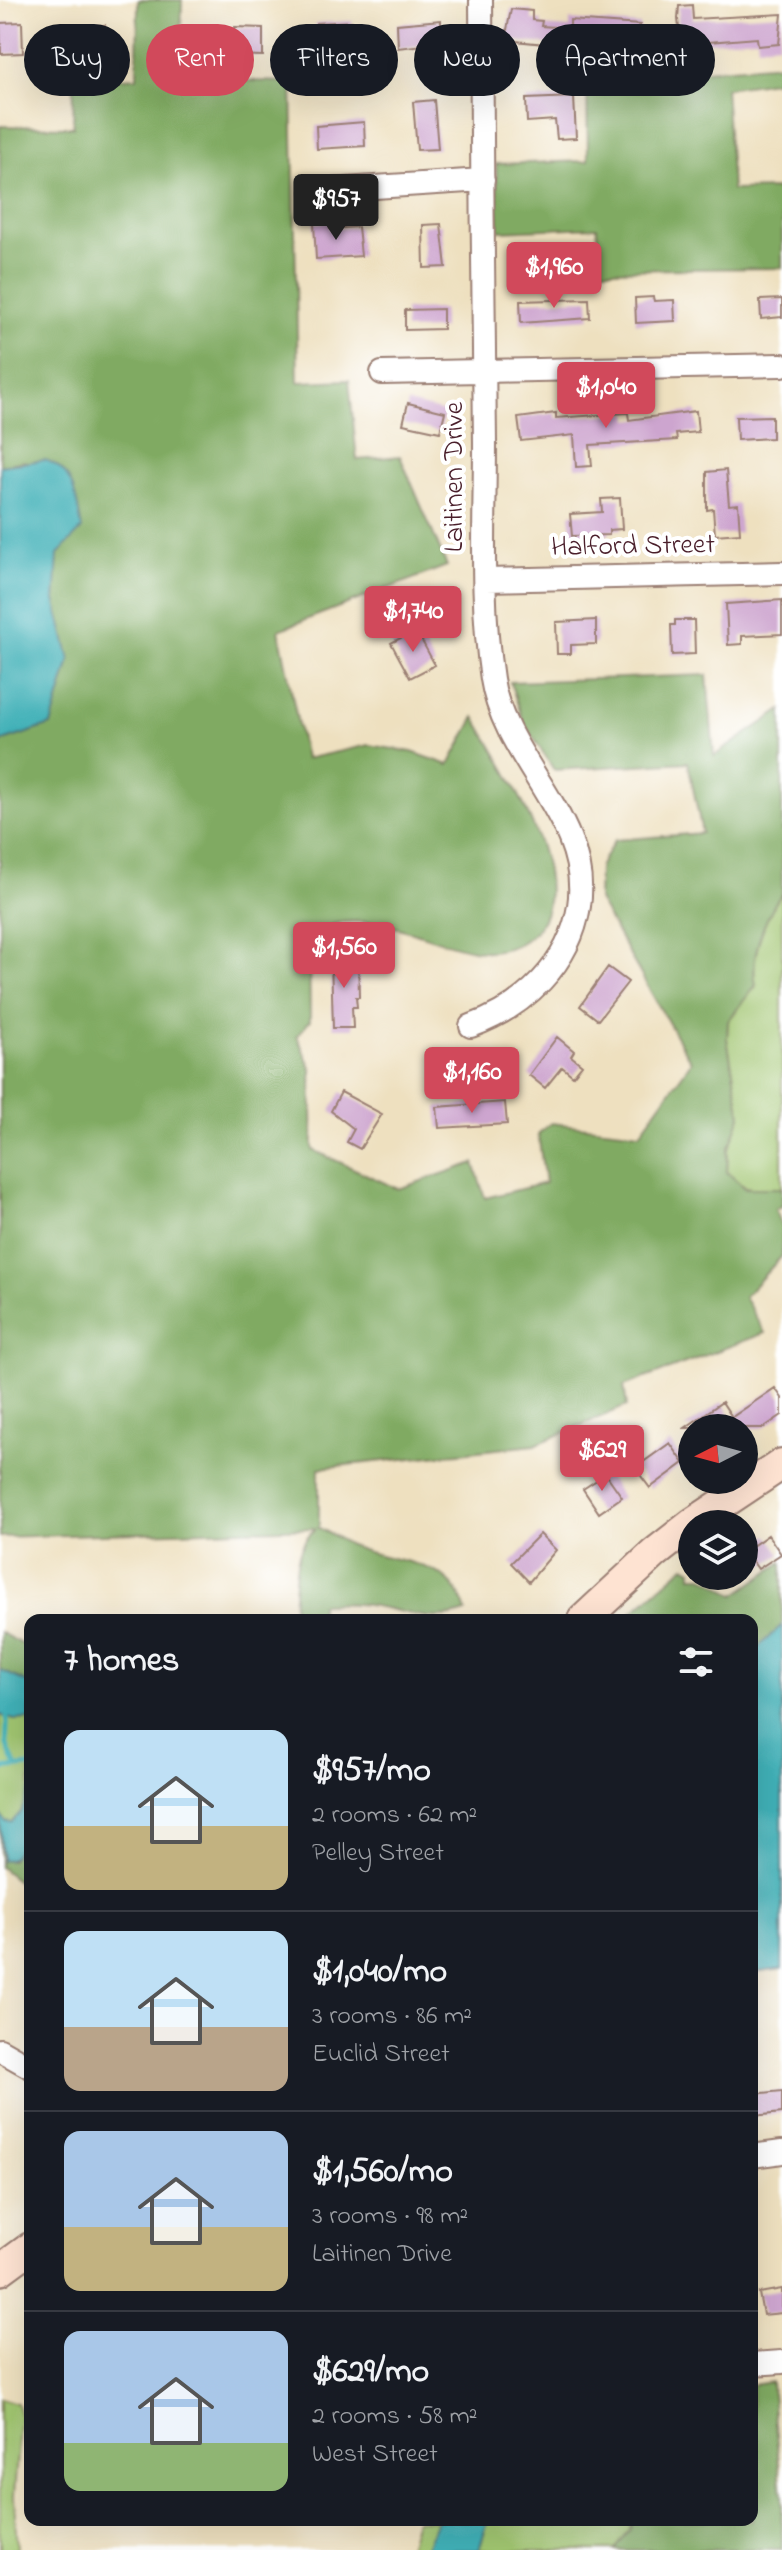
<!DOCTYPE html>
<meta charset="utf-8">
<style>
body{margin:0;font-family:"Indie Flower",sans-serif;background:#20242c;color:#f1f3f6;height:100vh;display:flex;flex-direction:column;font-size:30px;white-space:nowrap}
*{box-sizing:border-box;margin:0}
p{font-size:26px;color:#9ea1a6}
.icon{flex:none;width:44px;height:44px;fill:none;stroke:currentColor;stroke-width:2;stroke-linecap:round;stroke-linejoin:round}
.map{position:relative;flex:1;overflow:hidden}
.side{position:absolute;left:24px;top:1614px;width:734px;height:912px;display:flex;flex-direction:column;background:#171b24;border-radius:16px;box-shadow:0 8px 32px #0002}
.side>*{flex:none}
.hud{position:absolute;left:24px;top:24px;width:734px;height:72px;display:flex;gap:16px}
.needle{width:52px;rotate:264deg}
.tools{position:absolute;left:678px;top:1414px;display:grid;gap:16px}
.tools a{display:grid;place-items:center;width:80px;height:80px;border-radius:50%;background:#171b24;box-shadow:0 8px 32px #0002;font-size:40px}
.price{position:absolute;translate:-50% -68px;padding:0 18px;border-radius:8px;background:#d1495b;color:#fff;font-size:26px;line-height:52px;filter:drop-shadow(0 2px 4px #0008)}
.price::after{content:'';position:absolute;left:50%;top:48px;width:24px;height:18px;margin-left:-12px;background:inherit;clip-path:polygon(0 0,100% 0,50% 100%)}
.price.current{background:#222;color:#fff}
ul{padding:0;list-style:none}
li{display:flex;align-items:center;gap:24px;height:200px;padding:0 40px}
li+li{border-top:2px solid #363941}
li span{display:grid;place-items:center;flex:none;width:224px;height:160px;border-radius:16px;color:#555}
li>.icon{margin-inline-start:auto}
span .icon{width:96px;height:96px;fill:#fffc;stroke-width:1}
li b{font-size:34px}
h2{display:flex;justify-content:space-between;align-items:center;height:96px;padding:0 40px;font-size:34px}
.tag{padding:0 28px;border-radius:36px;background:#171b24;box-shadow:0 8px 32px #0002;font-size:28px;line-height:72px}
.tag.current{background:#d1495b;color:#fff}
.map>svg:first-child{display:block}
</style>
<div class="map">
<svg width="782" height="2550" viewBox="0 0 782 2550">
<rect width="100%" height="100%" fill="#fff"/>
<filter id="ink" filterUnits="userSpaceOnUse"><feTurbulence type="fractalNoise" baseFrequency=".0125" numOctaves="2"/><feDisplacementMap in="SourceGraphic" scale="16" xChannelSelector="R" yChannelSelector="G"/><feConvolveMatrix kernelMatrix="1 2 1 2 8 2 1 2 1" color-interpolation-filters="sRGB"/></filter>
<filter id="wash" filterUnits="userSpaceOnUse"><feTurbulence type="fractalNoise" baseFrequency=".006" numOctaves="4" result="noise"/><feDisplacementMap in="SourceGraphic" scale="32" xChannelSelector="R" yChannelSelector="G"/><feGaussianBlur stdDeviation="1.8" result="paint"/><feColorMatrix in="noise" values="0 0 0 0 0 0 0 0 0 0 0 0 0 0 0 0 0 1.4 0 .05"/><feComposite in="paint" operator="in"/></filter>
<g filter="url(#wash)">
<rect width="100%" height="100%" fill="#eee0bf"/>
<path fill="#a0c56f" stroke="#75724d" stroke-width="2" d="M782,893V1188C759,1189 741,1192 727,1172L728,1150L741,1116L727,1039L728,1021L756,986C749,957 765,916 782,893Z
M0,1670L30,1684V1832C20,1838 20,1852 11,1860H0Z
M0,2398L17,2403L20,2415L14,2496L17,2550H0Z
M416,2520H696L701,2550H407Z"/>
<path fill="#80aa62" stroke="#656446" stroke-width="2" d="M138,0H182L180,79L292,82L298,382L349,380L357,460L400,456L447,566L279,630L305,759L369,745L412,752L449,765L475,717C502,766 591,895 525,940C511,950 490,953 473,950C429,941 389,918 343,922C332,923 319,931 309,935L310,1021L297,1036L311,1068L313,1150L398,1189L474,1163L485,1198L545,1183L538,1134L551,1123L640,1133L691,1062L598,900L599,867L615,840L702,833L688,762L554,770L524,723L510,682L707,675L714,756L782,710V893C765,916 749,957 756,985L728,1021L727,1039L741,1116L728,1150L727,1172L745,1188H782V1206L775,1209L782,1226V1256L744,1297L765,1333L624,1386L627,1406L535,1445L319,1468V1528C333,1534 345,1544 359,1549C403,1565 452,1559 466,1612C436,1623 413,1614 384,1608C363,1603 341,1603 320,1604V1620H278L293,1615C295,1586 292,1546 316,1528L0,1537V742L51,725L70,660L55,600L58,554L35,464L23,461L0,466V126L73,127L74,81L137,77Z
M782,64V80L725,88L732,190L782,189V268L600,270L597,227L499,231L496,164L588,161L587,79Z
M782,1562V1625L752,1653V1620H639L631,1613L685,1566L692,1570V1576H703L735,1595Z
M0,1632L30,1649V1684L0,1670Z
M30,1832V1891L0,1867V1860H11L24,1835Z
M771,2382L782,2496V2550H615L630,2530L632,2520H752V2385Z"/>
<path fill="#3fb0b7" stroke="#446871" stroke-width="2" d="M45,460C75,469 77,502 82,529L58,554L55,600L70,660L51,725L0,742V466Z
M782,1625V1969L752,1973V1653Z
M0,1670L30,1684V1719L14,1720L0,1715Z
M30,1790V1832C15,1840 22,1860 2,1860L0,1814L5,1821L12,1822L21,1812Z
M437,2520H488L479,2550H425Z"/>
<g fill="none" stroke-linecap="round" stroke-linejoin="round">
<path stroke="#3fb0b7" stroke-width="5" d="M7,1714C9,1741 0,1737 17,1767
M0,1769L30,1766"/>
</g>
<g id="blocks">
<path fill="#cda5cf" d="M692,5L693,19L782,14L779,44L758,46L757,38L696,43L699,72L684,73L678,19L679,6Z
M511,9L532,11V20L542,21L541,26L570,28V20L640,25V49L620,48L619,58L606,57V50L505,40Z
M441,20V43L398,48L397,24Z
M352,21L353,43L337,44V52L297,54L296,32L316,31V23Z
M22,22L23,53L1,54L0,23Z
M75,25H105V47H75Z
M235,27L263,28V56L234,55Z
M574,97L576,138L557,139L555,120L527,122L526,99Z
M434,100L438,149L417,150L413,102Z
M364,122L365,146L317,149L316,126Z
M330,222V229L358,227L361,256L316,259L314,223Z
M441,224L446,267L424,268L423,225Z
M653,297L654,301L674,300L675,321L636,323L635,298Z
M589,299L590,318L521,323L520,301Z
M782,299V317L761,319L760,300Z
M443,309V329L405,330V310Z
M408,403L445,412L440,432L403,424Z
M696,411L698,432L676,434L677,440L590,445L592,466L576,467L574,435L521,441L518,418L556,413V418L628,413L629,420Z
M772,416V438L737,440L736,417Z
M726,470L729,505L738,504L740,533L715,535L713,509L707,510V472Z
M620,498L622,529L609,530V535L572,536L570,514L602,512L601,499Z
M782,600V634L742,636V644L728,645L726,604Z
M596,620V644L571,645V654H557L556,622Z
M675,620H694L695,654L672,655L671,625H675Z
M416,630L435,665L410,678L391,643Z
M358,956L359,997H356L357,1007H352L353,1028H333L331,957Z
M608,967L628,982L598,1020L580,1006Z
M557,1037L574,1051L571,1056L582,1065L573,1076L562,1067L545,1088L529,1075Z
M341,1092L382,1114L360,1149L347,1142L354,1129L331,1111Z
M505,1102L507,1124L439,1128L437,1107Z
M775,1388L782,1398V1415L763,1428H685L722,1402L732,1417Z
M670,1443L684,1463L650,1488L635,1468Z
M606,1474L622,1497L599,1513L583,1489Z
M540,1534L556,1550L529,1582L511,1563Z
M768,1535L781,1554L758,1569L745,1551Z
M782,2091V2113L752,2116V2094Z
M782,2289V2313L763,2315L759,2293Z"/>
</g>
</g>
<g filter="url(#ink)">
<use href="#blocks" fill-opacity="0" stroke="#9c8075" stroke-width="2"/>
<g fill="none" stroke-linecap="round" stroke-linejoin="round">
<defs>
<path id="street" d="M313,191L483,180
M382,373L782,365
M486,580L782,573
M471,1026C524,1007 570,964 579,906C592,821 504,760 492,679C480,601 485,520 485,442C483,295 482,147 481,0
M0,2050L30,2067
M752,2156L782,2152
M752,2364L782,2362"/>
<path id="secondary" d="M692,1524L782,1464
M583,1620L655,1553L692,1524
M0,2270L30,2248"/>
</defs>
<use href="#street" stroke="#9c8075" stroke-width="26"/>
<use href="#secondary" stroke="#9c8075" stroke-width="34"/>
<use href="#street" stroke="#fff" stroke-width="22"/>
<use href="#secondary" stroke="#fee3d2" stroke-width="30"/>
</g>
</g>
<g text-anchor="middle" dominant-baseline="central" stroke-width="8" stroke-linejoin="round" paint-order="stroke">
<g font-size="28" fill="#4a1f2b" stroke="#fff">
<text transform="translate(455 477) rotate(-90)">Laitinen Drive</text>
<text transform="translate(633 547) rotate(-1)">Halford Street</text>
</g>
</g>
</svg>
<div class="tools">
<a><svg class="needle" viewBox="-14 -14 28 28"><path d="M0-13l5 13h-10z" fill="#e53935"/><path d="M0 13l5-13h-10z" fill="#9ea1a6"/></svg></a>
<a><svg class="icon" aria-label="layers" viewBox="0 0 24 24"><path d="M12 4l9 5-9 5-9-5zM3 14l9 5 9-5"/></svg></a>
</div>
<b class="price current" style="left:336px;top:242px">$957</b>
<b class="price" style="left:554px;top:310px">$1,960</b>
<b class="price" style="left:606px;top:430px">$1,040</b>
<b class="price" style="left:413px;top:654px">$1,740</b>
<b class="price" style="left:344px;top:990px">$1,560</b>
<b class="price" style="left:472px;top:1115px">$1,160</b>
<b class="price" style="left:602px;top:1493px">$629</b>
<div class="hud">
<a class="tag">Buy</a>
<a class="tag current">Rent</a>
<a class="tag">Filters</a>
<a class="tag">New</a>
<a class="tag">Apartment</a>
</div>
<section class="side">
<h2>7 homes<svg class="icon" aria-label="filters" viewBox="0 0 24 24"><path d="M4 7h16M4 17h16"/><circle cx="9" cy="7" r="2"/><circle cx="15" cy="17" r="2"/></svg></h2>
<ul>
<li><span style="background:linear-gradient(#bfe0f5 60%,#c2b280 0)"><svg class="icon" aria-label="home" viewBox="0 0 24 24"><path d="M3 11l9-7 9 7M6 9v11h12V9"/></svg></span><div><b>$957/mo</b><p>2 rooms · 62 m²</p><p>Pelley Street</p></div></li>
<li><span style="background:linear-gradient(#bfe0f5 60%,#b9a48a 0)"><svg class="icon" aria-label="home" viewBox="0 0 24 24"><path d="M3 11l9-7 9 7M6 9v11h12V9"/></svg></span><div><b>$1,040/mo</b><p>3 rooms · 86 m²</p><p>Euclid Street</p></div></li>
<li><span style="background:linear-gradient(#a9c7e8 60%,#c2b280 0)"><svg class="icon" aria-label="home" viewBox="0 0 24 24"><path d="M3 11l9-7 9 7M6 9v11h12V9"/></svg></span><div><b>$1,560/mo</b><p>3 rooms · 98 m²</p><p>Laitinen Drive</p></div></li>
<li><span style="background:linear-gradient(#a9c7e8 70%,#8fb573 0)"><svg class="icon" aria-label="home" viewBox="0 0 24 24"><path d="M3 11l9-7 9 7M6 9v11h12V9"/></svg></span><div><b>$629/mo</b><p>2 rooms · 58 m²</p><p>West Street</p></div></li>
</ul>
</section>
</div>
